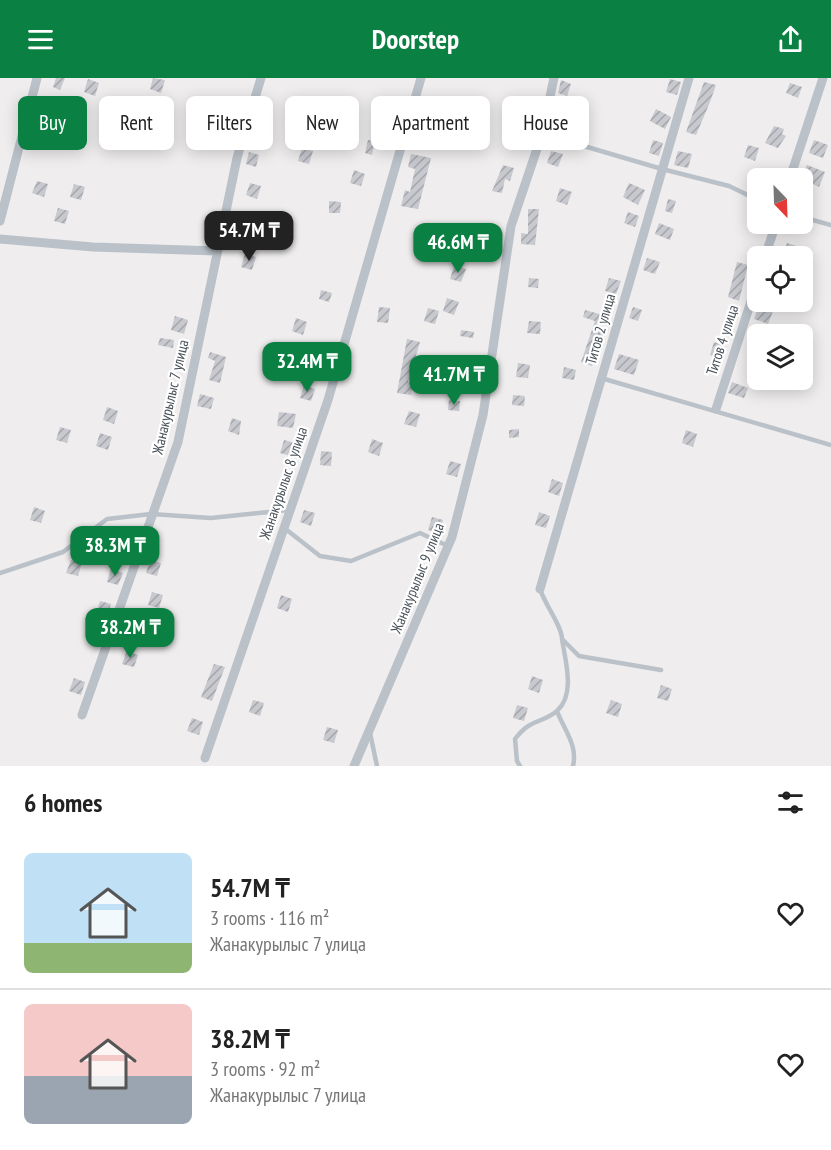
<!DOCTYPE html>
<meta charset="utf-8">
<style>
body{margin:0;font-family:"PT Sans Narrow",sans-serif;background:#f6f6f6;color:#222;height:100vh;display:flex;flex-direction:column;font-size:22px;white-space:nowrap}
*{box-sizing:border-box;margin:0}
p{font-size:20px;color:#767676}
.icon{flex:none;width:33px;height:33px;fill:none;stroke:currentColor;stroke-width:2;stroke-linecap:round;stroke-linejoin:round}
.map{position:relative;height:688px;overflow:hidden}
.side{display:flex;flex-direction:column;background:#fff;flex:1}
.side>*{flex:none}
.guide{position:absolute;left:18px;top:18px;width:795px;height:54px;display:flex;gap:12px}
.needle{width:39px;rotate:157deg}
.fabs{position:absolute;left:747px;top:90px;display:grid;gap:12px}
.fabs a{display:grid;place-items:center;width:66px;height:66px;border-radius:9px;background:#fff;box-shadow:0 3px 15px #0003;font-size:30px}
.price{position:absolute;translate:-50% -51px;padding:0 14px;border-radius:12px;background:#0b8043;color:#fff;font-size:20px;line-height:39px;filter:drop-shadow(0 2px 3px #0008)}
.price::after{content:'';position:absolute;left:50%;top:36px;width:18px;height:14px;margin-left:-9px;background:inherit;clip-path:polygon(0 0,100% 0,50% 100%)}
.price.selected{background:#222;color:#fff}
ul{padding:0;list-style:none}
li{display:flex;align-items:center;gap:18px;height:150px;padding:0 24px}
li+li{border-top:2px solid #e0e0e0}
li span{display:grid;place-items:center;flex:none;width:168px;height:120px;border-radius:9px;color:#555}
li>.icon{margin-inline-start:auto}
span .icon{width:72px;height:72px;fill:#fffc;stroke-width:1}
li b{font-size:26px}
h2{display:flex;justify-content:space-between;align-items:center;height:72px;padding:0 24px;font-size:26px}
.chip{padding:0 21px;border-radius:9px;background:#fff;box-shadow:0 3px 15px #0003;font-size:21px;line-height:54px}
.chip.selected{background:#0b8043;color:#fff}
header{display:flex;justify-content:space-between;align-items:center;height:78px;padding:0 24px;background:#0b8043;color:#fff;font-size:27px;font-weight:600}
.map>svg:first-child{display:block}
</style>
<header><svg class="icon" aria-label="menu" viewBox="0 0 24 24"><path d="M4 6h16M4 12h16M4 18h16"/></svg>Doorstep<svg class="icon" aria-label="share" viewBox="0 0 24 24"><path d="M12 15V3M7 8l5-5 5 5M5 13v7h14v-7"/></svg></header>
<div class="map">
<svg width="831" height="688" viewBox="0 0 831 688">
<defs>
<pattern id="building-hatch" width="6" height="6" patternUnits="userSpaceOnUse" patternTransform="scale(1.5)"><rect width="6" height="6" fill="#c8c9cf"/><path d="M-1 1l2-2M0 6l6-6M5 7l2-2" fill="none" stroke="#a4a6ab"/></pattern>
</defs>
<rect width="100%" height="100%" fill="#efeded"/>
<path fill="url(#building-hatch)" d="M56,0H65L60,12L53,9Z
M153,0L165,2L161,15L150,11Z
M88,1L99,5L95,18L84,14Z
M670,1L681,4L677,17L666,14Z
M561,2L571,6L567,18L558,15Z
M704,4L716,7L710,24L696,57L686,54Z
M790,5L802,9L798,20L786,15Z
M307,20L318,23L314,36L303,32Z
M49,21L65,27L57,49L62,51L58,63L47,60L54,39L44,36Z
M514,27L522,30L518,41L510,39Z
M340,31L354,34L351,47L338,44Z
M656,31L671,39L665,51L650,43Z
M554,34L570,39L566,53L551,48Z
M313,42L324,45L320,58L309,55Z
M441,45L457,47L454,60L439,57Z
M774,48L784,51L782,56L786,58L778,70L765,65Z
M368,62L375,63L372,77L365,75Z
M653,62L663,65L659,78L649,75Z
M814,62L828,67L823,80L809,75Z
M748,67L759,70L755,83L744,79Z
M302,70L313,73L309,86L298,83Z
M551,73L563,76L558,89L547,85Z
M678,73L692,76L688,90L674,87Z
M249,74L259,77L256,89L246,86Z
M411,76L431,80L418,131L401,128L405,112L410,114L415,91L408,89Z
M503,87L514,90L510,103L505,101L502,115L492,113Z
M807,87L825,94L819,109L801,100Z
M354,92L365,96L361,108L350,105Z
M37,103L48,106L44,119L32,115Z
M250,105L261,108L257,121L246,117Z
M629,105L645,112L638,127L623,119Z
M74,106L85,109L81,122L70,119Z
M560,110L572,114L567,127L556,123Z
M668,121L676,123L672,135L665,133Z
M329,123L341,124L340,135H329Z
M58,130L69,133L65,146L54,143Z
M528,131H539L535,167L521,166V155L528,156Z
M236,133L250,137L247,148L232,144Z
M628,134L639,138L635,149L624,145Z
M659,145L674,151L670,162L655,156Z
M484,147L495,151L491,163L480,160Z
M426,153L437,157L433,169L422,166Z
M458,154L469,158L465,171L454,167Z
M787,165L802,170L799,178H783Z
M245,176L256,179L252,192L241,189Z
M647,180L660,184L655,196L643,192Z
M737,184L748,187L739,223L728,219Z
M454,188L466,191L461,204L450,201Z
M529,200L539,201L538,210L528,209Z
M609,200L621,203L616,216L605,213Z
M321,212L332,215L329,224L319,221Z
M447,220L459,224L454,237L443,233Z
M759,228L773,233L768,246L754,241Z
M379,229L390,230L388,245L377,244Z
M633,229L642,232L638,243L629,240Z
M428,230L439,233L435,246L424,243Z
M585,232L603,237L599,252L604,254L592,288L581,284L595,243L583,239Z
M175,238L188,242L184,256L171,252Z
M296,240L307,244L303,257L292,253Z
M529,243L541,244L540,256L527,255Z
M461,252L474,254L473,260L460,258Z
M160,260L174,262L173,270L158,267Z
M407,261L420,264L408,304L413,305L411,317L397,315Z
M714,264L725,268L721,281L710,277Z
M210,274L226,279L220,305L209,302L215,283L208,280Z
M619,276L639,282L634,297L614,291Z
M308,279L319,282L315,295L304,292Z
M449,283L466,285L465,292L448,289Z
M518,285L530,287L528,300L516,299Z
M564,289L576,292L574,302L562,300Z
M732,304L748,310L744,320L728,315Z
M304,307L315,311L311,323L300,320Z
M200,316L214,320L211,331L197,328Z
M513,317L525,318L524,328L512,327Z
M449,322L460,323L459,333L448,332Z
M107,329L118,333L114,346L103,342Z
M409,333L420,336L416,349L404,346Z
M279,334L296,336L293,350L277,348Z
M232,340L241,343L239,357L228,353Z
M60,349L71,352L67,365L56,362Z
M519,351V359L509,360V352Z
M686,352L697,356L693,369L682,365Z
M100,355L112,359L108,372L96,368Z
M372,361L383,365L379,378L368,374Z
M284,362L295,365L291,378L280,375Z
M321,373L332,374L331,388L320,387Z
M450,383L461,386L457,399L446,396Z
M552,401L563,405L559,418L548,414Z
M34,429L45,433L41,445L30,442Z
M304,432L315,435L311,448L300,444Z
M539,434L550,438L546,450L535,447Z
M432,439L443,442L439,455L428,452Z
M71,482L82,485L78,498L66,495Z
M150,482L161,485L157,498L146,495Z
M111,491L123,495L118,507L107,504Z
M152,514L163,517L159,530L148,527Z
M281,517L292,521L288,534L277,530Z
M100,523L111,526L107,539L96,536Z
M127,573L138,577L134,589L122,586Z
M214,586L225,589L212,623L201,619Z
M532,598L543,602L539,615L528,611Z
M74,600L85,604L81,617L69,613Z
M661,607L672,611L668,623L657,620Z
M253,622L264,625L260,638L249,634Z
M611,622L622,626L618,639L606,635Z
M517,627L528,630L524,643L513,640Z
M192,640L203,644L199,657L187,653Z
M327,649L338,652L334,665L323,662Z"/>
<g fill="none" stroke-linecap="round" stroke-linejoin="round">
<path stroke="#bac1c8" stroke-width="4.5" d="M543,56L662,91L729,108L758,122
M802,139L831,147
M601,300L831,367
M283,449L320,478L351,483L420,455L448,468
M0,495L63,474L107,441L151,436L211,440L288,432
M540,511C545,527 562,548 562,561L579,578L661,592
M557,633C564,652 578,667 573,688
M370,655L377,688
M520,688L517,683L515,661C531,640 541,646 557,633C576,616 565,582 562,561"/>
<path stroke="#bac1c8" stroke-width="9" d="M790,100L823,0
M0,143L37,0
M0,161L93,169L217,173
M765,178L776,146
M716,331L758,202
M540,511L689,0
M82,637L178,364L237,80L261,0
M205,680L328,322L421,0
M354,688L452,459L483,337L511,148L542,56L554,0"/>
</g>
<g text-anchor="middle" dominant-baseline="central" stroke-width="4.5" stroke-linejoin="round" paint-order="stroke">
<g font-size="15" fill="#485058" stroke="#fff">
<text transform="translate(600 251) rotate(-74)">Титов 2 улица</text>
<text transform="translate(722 262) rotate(-72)">Титов 4 улица</text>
<text transform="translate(170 319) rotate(-77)">Жанакурылыс 7 улица</text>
<text transform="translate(283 405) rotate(-71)">Жанакурылыс 8 улица</text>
<text transform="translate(417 500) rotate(-68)">Жанакурылыс 9 улица</text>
</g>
</g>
</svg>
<div class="fabs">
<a><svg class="needle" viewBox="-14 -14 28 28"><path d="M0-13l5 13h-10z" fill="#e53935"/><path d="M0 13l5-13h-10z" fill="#767676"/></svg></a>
<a><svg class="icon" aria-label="locate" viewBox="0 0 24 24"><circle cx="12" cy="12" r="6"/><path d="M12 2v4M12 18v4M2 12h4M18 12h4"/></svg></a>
<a><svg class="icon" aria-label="layers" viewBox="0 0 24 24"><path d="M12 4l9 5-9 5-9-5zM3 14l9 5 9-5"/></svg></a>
</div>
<b class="price selected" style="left:249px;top:184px">54.7M ₸</b>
<b class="price" style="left:458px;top:196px">46.6M ₸</b>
<b class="price" style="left:307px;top:315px">32.4M ₸</b>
<b class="price" style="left:454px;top:328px">41.7M ₸</b>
<b class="price" style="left:115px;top:499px">38.3M ₸</b>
<b class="price" style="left:130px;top:581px">38.2M ₸</b>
<div class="guide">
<a class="chip selected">Buy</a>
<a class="chip">Rent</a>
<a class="chip">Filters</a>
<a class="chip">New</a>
<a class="chip">Apartment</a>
<a class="chip">House</a>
</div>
</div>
<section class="side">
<h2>6 homes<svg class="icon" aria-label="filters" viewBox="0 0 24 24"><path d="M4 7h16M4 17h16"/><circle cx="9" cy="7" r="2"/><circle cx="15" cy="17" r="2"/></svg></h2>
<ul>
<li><span style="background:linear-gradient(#bfe0f5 75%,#8fb573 0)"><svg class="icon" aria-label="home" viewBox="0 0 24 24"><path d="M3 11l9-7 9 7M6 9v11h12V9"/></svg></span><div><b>54.7M ₸</b><p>3 rooms · 116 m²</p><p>Жанакурылыс 7 улица</p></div><svg class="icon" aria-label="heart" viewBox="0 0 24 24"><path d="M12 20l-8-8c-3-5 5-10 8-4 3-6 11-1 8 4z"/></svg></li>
<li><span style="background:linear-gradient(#f6c9c9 60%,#9aa5b1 0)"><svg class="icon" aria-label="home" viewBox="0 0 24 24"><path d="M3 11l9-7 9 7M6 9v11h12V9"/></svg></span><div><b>38.2M ₸</b><p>3 rooms · 92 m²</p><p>Жанакурылыс 7 улица</p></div><svg class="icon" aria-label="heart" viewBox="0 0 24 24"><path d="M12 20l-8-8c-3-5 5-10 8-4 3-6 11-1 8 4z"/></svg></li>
</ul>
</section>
